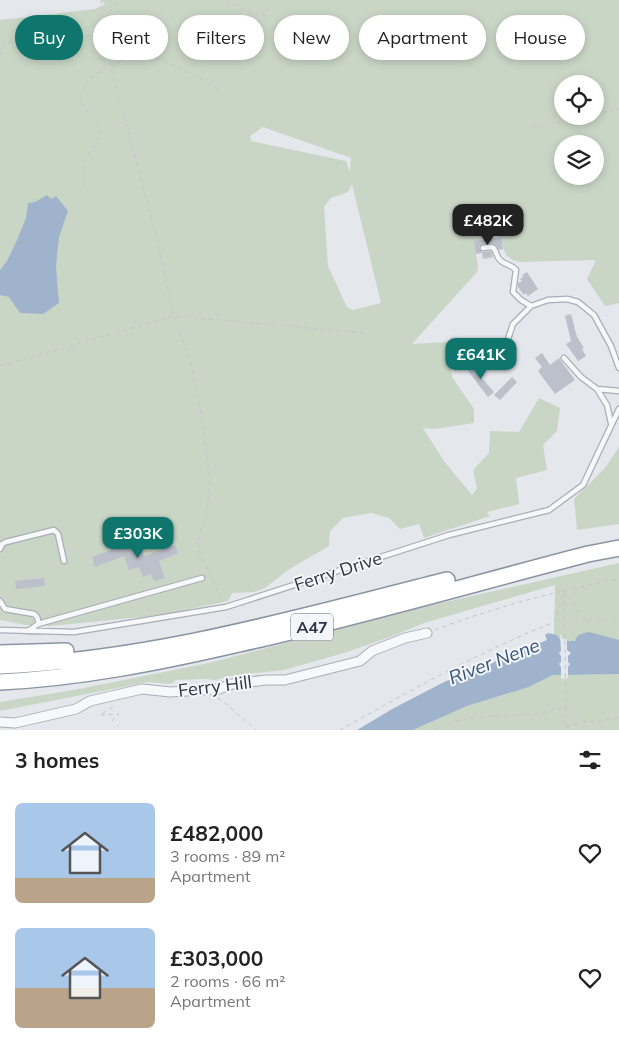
<!DOCTYPE html>
<meta charset="utf-8">
<style>
body{margin:0;font-family:Mulish,sans-serif;background:#f2f2f2;color:#222;height:100vh;display:flex;flex-direction:column;font-size:19px;white-space:nowrap}
*{box-sizing:border-box;margin:0}
p{font-size:16px;color:#767676}
.icon{flex:none;width:28px;height:28px;fill:none;stroke:currentColor;stroke-width:2;stroke-linecap:round;stroke-linejoin:round}
.map{position:relative;height:730px;overflow:hidden}
.panel{display:flex;flex-direction:column;background:#fff;flex:1}
.panel>*{flex:none}
.banner{position:absolute;left:15px;top:15px;width:590px;height:45px;display:flex;gap:10px}
.controls{position:absolute;left:554px;top:75px;display:grid;gap:10px}
.controls a{display:grid;place-items:center;width:50px;height:50px;border-radius:50%;background:#fff;box-shadow:0 2px 8px #0003;font-size:25px}
.price{position:absolute;translate:-50% -42px;padding:0 11px;border-radius:10px;background:#0f766e;color:#fff;font-size:16px;line-height:32px;filter:drop-shadow(0 1px 2px #0008)}
.price::after{content:'';position:absolute;left:50%;top:30px;width:15px;height:11px;margin-left:-8px;background:inherit;clip-path:polygon(0 0,100% 0,50% 100%)}
.price.current{background:#222;color:#fff}
ul{padding:0;list-style:none}
li{display:flex;align-items:center;gap:15px;height:125px;padding:0 15px}
li span{display:grid;place-items:center;flex:none;width:140px;height:100px;border-radius:8px;color:#555}
li>.icon{margin-inline-start:auto}
span .icon{width:60px;height:60px;fill:#fffc;stroke-width:1}
li b{font-size:21px}
h2{display:flex;justify-content:space-between;align-items:center;height:60px;padding:0 15px;font-size:21px}
.pill{padding:0 18px;border-radius:22px;background:#fff;box-shadow:0 2px 8px #0003;font-size:18px;line-height:45px}
.pill.current{background:#0f766e;color:#fff}
.map>svg:first-child{display:block}
</style>
<div class="map">
<svg width="619" height="730" viewBox="0 0 619 730">
<rect width="100%" height="100%" fill="#e4e7ec"/>
<path fill="#c9d6c5" fill-rule="evenodd" d="M101,0H619V303L605,306L587,279L596,260L519,262C500,258 505,244 497,229L481,232L482,240L474,242L478,266L477,272L412,344L447,342L452,377L474,409V423L435,429L423,428L444,461L472,495L477,488L473,470L489,453L490,431L519,432L539,398L560,408L557,431L543,445L547,470L516,478L519,504L487,512L490,516L424,538L419,524L400,529L389,518L371,513L343,518L330,531L329,546L288,570L265,588L254,592L232,593L228,601L161,615L50,626L26,625L0,620V20L95,9L105,4ZM562,84H595V116H562ZM263,127L351,158L350,172L346,161L251,141L250,136ZM562,144H595V176H562ZM352,184L381,303L353,310L347,307L328,266L324,207L331,198L348,192Z
M619,447V524L577,530L574,499L605,468Z
M619,563V730H413L467,706L529,687L553,675L555,585L424,623L390,637L344,653L284,670L230,676L215,680L206,679L176,680L171,684L148,682L0,711V702L79,689L209,663L428,606Z"/>
<path fill="#9fb4cc" d="M47,195L51,199L56,196L68,211L59,237L56,266L59,303L43,314L20,313L9,297L0,295V270L7,261L17,240L26,218L28,203L35,202Z
M589,632L619,640V674L553,675L529,687L467,706L413,730H357L394,708L446,681L481,670L496,661L547,640L545,635L548,633L557,635L561,641H575C577,634 584,633 589,632Z"/>
<path fill="#e4e7ec" d="M560,634L563,639H567V650L571,653L568,656V662L570,664L568,667V678L561,679V667L559,664L561,662V656L559,653L561,651Z"/>
<path fill="#bbc0ca" d="M501,237L503,249L499,250L497,246L492,243L482,244L479,247L482,252L491,251L493,257L483,259L482,253L476,254L474,241Z
M527,272L538,289L528,296L526,293L524,295L518,287V283L522,281L520,279L523,277L522,275Z
M571,314L577,337L584,348L582,349L586,356L578,361L566,344L571,341L565,316Z
M542,353L550,365L559,358L575,380L555,394L538,371L542,367L535,358Z
M477,365L484,375L481,377L494,392L488,397L468,371Z
M512,377L517,382L500,400L494,395Z
M139,540L144,556L175,545L178,553L159,561L165,578L154,581L151,574L143,577L139,567L129,570L124,556L95,567L92,557Z
M44,578L45,586L16,589L15,581Z"/>
<g fill="none" stroke-linecap="round" stroke-linejoin="round">
<defs>
<path id="service" d="M483,248C500,244 492,253 501,261C506,265 512,265 516,270L513,292L521,300L531,306
M503,354L513,324L531,306L548,300L567,299L578,302L594,315L611,346L619,368
M564,358L581,377L597,389L607,405L611,423
M597,389L619,391
M0,549L2,544L6,542L54,530L58,534L64,561
M0,601L5,609L34,614L37,617L39,624
M0,630L74,632L226,607L449,535L549,510L583,485L619,409
M28,631L38,624L202,578"/>
<path id="minor" d="M0,722L15,723L76,709L90,701L142,689L170,692L219,689L232,684L266,680H285L360,661L372,651L405,638L427,633"/>
<path id="trunk" d="M0,653L66,651
M0,666C152,660 300,617 447,580
M0,682C81,678 161,662 239,644C356,618 472,584 588,554L619,548"/>
</defs>
<use href="#service" stroke="#a9aeb7" stroke-width="7"/>
<use href="#minor" stroke="#a9aeb7" stroke-width="11"/>
<use href="#trunk" stroke="#8b94a3" stroke-width="18"/>
<path stroke="#c2c5cb" stroke-width="1" stroke-dasharray="4 4" stroke-linecap="butt" d="M101,0L102,7L108,13L110,65L155,231L174,316L190,359L200,406L210,480L207,512L198,540L200,555L223,602
M226,0L242,9L269,17
M109,12L121,0
M0,55L5,43L38,37L108,35
M595,114L619,109
M533,128L586,116
M85,186C84,180 83,173 84,167C85,155 102,139 99,128C97,116 82,112 81,100C81,86 91,76 102,71C112,66 127,56 137,55C155,52 204,81 221,91
M0,366L174,316L366,333
M564,590L587,622L613,619H619
M564,593L566,707C580,728 597,722 619,717
M435,630C495,607 556,591 619,579
M218,698L224,702L256,730
M112,721L119,714L100,715L116,705
M566,727L583,722
M340,730C410,691 480,651 555,622L564,590
M433,730C462,714 496,717 528,715C540,714 553,710 566,707V730"/>
<use href="#service" stroke="#f7f8fa" stroke-width="4.5"/>
<use href="#minor" stroke="#f7f8fa" stroke-width="9"/>
<use href="#trunk" stroke="#fff" stroke-width="15"/>
</g>
<g text-anchor="middle" dominant-baseline="central" stroke-width="4" stroke-linejoin="round" paint-order="stroke">
<rect fill="#f4f6f9" stroke="#676e7b" stroke-width="1" x="291" y="613.5" width="42" height="27" rx="4"/>
<g font-size="16" font-weight="bold" fill="#2b3445">
<text x="312" y="627">A47</text>
</g>
<g font-size="18" fill="#2b3445" stroke="#f4f6f9">
<text transform="translate(338 571) rotate(-18)">Ferry Drive</text>
<text transform="translate(215 686) rotate(-7)">Ferry Hill</text>
</g>
<g font-size="19" font-style="italic" fill="#34527a" stroke="#f4f6f9">
<text transform="translate(494 661) rotate(-21)">River Nene</text>
</g>
</g>
</svg>
<div class="controls">
<a><svg class="icon" aria-label="locate" viewBox="0 0 24 24"><circle cx="12" cy="12" r="6"/><path d="M12 2v4M12 18v4M2 12h4M18 12h4"/></svg></a>
<a><svg class="icon" aria-label="layers" viewBox="0 0 24 24"><path d="M12 4l9 5-9 5-9-5zM3 14l9 5 9-5"/></svg></a>
</div>
<b class="price current" style="left:488px;top:246px">£482K</b>
<b class="price" style="left:481px;top:380px">£641K</b>
<b class="price" style="left:138px;top:559px">£303K</b>
<div class="banner">
<a class="pill current">Buy</a>
<a class="pill">Rent</a>
<a class="pill">Filters</a>
<a class="pill">New</a>
<a class="pill">Apartment</a>
<a class="pill">House</a>
</div>
</div>
<section class="panel">
<h2>3 homes<svg class="icon" aria-label="filters" viewBox="0 0 24 24"><path d="M4 7h16M4 17h16"/><circle cx="9" cy="7" r="2"/><circle cx="15" cy="17" r="2"/></svg></h2>
<ul>
<li><span style="background:linear-gradient(#a9c7e8 75%,#b9a48a 0)"><svg class="icon" aria-label="home" viewBox="0 0 24 24"><path d="M3 11l9-7 9 7M6 9v11h12V9"/></svg></span><div><b>£482,000</b><p>3 rooms · 89 m²</p><p>Apartment</p></div><svg class="icon" aria-label="heart" viewBox="0 0 24 24"><path d="M12 20l-8-8c-3-5 5-10 8-4 3-6 11-1 8 4z"/></svg></li>
<li><span style="background:linear-gradient(#a9c7e8 60%,#b9a48a 0)"><svg class="icon" aria-label="home" viewBox="0 0 24 24"><path d="M3 11l9-7 9 7M6 9v11h12V9"/></svg></span><div><b>£303,000</b><p>2 rooms · 66 m²</p><p>Apartment</p></div><svg class="icon" aria-label="heart" viewBox="0 0 24 24"><path d="M12 20l-8-8c-3-5 5-10 8-4 3-6 11-1 8 4z"/></svg></li>
</ul>
</section>
